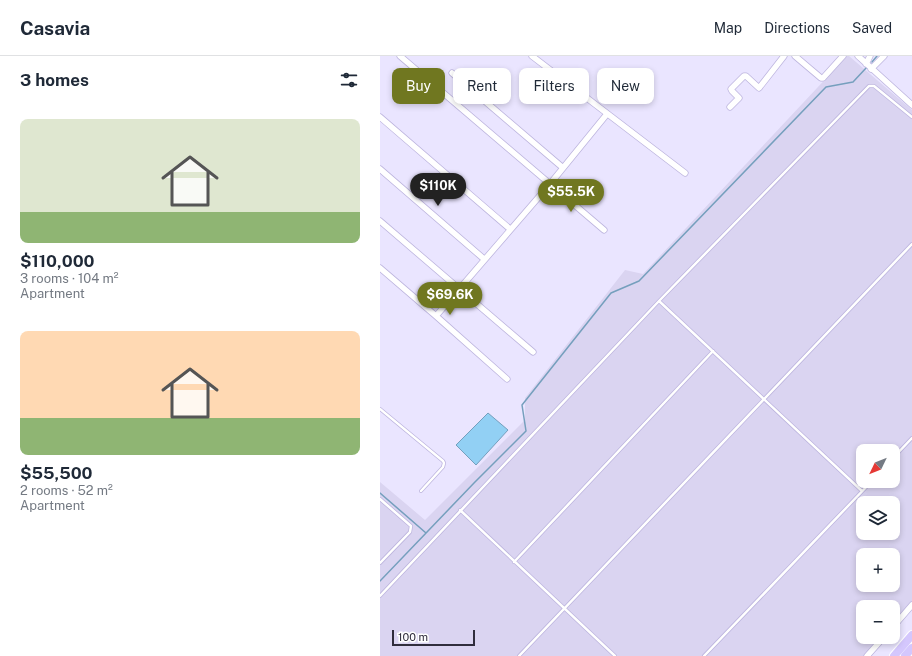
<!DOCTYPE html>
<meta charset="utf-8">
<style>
body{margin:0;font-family:"Public Sans",sans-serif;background:#f2f2f3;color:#1f2937;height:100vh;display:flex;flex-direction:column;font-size:15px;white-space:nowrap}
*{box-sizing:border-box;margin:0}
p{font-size:13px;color:#747a83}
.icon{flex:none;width:22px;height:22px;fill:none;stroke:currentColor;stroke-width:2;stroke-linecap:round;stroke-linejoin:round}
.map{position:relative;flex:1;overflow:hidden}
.panel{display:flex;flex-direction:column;background:#fff;width:380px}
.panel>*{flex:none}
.guide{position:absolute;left:12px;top:12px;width:380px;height:36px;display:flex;gap:8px}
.needle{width:26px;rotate:227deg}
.tools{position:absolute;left:476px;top:388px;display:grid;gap:8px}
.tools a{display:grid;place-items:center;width:44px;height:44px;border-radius:8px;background:#fff;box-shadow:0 2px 6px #0003;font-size:20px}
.scale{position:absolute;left:12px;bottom:10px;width:83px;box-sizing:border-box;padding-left:4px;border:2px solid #302d3d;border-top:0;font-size:11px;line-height:14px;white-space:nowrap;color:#302d3d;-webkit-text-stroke:3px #fff;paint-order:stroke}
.price{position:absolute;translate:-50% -34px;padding:0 9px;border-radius:14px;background:#707720;color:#fff;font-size:13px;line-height:26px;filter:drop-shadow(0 1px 2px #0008)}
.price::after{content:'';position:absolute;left:50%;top:24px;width:12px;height:9px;margin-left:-6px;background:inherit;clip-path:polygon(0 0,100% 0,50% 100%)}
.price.active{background:#222;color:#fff}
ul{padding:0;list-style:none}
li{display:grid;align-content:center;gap:8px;height:212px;padding:0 20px}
li span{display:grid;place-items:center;height:124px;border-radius:8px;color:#555}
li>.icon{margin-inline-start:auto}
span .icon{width:72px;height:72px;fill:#fffc;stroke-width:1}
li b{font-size:17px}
h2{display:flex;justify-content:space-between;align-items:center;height:48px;padding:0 20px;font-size:17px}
.chip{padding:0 14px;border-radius:8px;background:#fff;box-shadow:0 2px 6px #0003;font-size:14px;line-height:36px}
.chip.active{background:#707720;color:#fff}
header{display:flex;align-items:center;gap:24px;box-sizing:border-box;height:56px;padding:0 20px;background:#fff;border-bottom:1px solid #e0e1e3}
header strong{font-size:19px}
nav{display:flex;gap:22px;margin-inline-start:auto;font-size:14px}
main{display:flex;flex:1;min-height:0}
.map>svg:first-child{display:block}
</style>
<header>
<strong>Casavia</strong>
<nav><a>Map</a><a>Directions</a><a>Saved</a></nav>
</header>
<main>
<section class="panel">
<h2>3 homes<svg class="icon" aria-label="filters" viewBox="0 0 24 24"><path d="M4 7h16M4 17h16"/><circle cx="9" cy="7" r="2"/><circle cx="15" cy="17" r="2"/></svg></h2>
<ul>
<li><span style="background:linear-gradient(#dfe7d0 75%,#8fb573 0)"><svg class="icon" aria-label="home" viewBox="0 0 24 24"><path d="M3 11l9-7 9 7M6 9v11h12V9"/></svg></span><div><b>$110,000</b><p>3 rooms · 104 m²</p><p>Apartment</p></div></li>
<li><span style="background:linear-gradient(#ffd9b3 70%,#8fb573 0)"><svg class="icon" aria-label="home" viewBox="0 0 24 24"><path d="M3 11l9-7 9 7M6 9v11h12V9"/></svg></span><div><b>$55,500</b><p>2 rooms · 52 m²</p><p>Apartment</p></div></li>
</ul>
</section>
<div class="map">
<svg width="532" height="600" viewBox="0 0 532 600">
<rect width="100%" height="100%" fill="#eae5ff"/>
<path fill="#dad4f1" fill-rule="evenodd" d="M467,0H469L532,54V551L513,572V551H483V581H506L489,600H0V426L45,464L145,364V342L245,214L263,218ZM483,395H513V425H483ZM483,447H513V477H483ZM483,499H513V529H483Z"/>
<path fill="#92d0f4" stroke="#759fbd" d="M108,357L128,374L96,409L76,389Z"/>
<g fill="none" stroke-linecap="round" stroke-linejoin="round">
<path stroke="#759fbd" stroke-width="1.5" d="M492,6L497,0
M0,437L46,477
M0,525L94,427L146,375L142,349L231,237L259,225L446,31L473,26L487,11"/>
<defs>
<path id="lane" d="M279,245L482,435
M0,353L63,405L64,407L63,411L41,435
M513,402L532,382
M0,443L31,470L30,476L0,507
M80,454L235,600
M134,506L333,295
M0,540L279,245L489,30H494L532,61
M139,600L532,188
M324,600L492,425"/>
<path id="street" d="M20,0L224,174
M152,0L305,117
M415,0L441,22H443L463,0
M478,0L532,49
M486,8L490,0
M491,13L504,0
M72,17L182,111
M350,51L359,42L352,35L351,33L364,20H366L379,32L404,0
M0,61L130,173
M0,113L104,203
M0,165L153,296
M0,212L56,260L127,323
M56,260L170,128L227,58
M513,571L532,549
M487,600L504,581"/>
<path id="primary" d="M514,600L532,579
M525,600L532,592"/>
</defs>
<use href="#lane" stroke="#bdb5de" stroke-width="4"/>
<use href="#street" stroke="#bdb5de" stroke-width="7"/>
<use href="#primary" stroke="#fff" stroke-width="10"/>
<use href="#lane" stroke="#fff" stroke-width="2.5"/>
<use href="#street" stroke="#fff" stroke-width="5.5"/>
<use href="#primary" stroke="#d4c7fd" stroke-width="8"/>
</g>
</svg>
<div class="tools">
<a><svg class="needle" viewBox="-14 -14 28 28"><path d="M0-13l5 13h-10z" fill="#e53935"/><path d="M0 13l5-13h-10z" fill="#747a83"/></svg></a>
<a><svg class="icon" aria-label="layers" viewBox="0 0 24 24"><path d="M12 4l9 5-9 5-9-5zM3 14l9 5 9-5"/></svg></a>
<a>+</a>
<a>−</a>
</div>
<div class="scale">100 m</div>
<b class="price active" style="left:58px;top:151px">$110K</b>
<b class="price" style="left:191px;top:157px">$55.5K</b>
<b class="price" style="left:70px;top:260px">$69.6K</b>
<div class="guide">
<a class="chip active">Buy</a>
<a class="chip">Rent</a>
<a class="chip">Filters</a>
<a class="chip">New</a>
</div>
</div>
</main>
